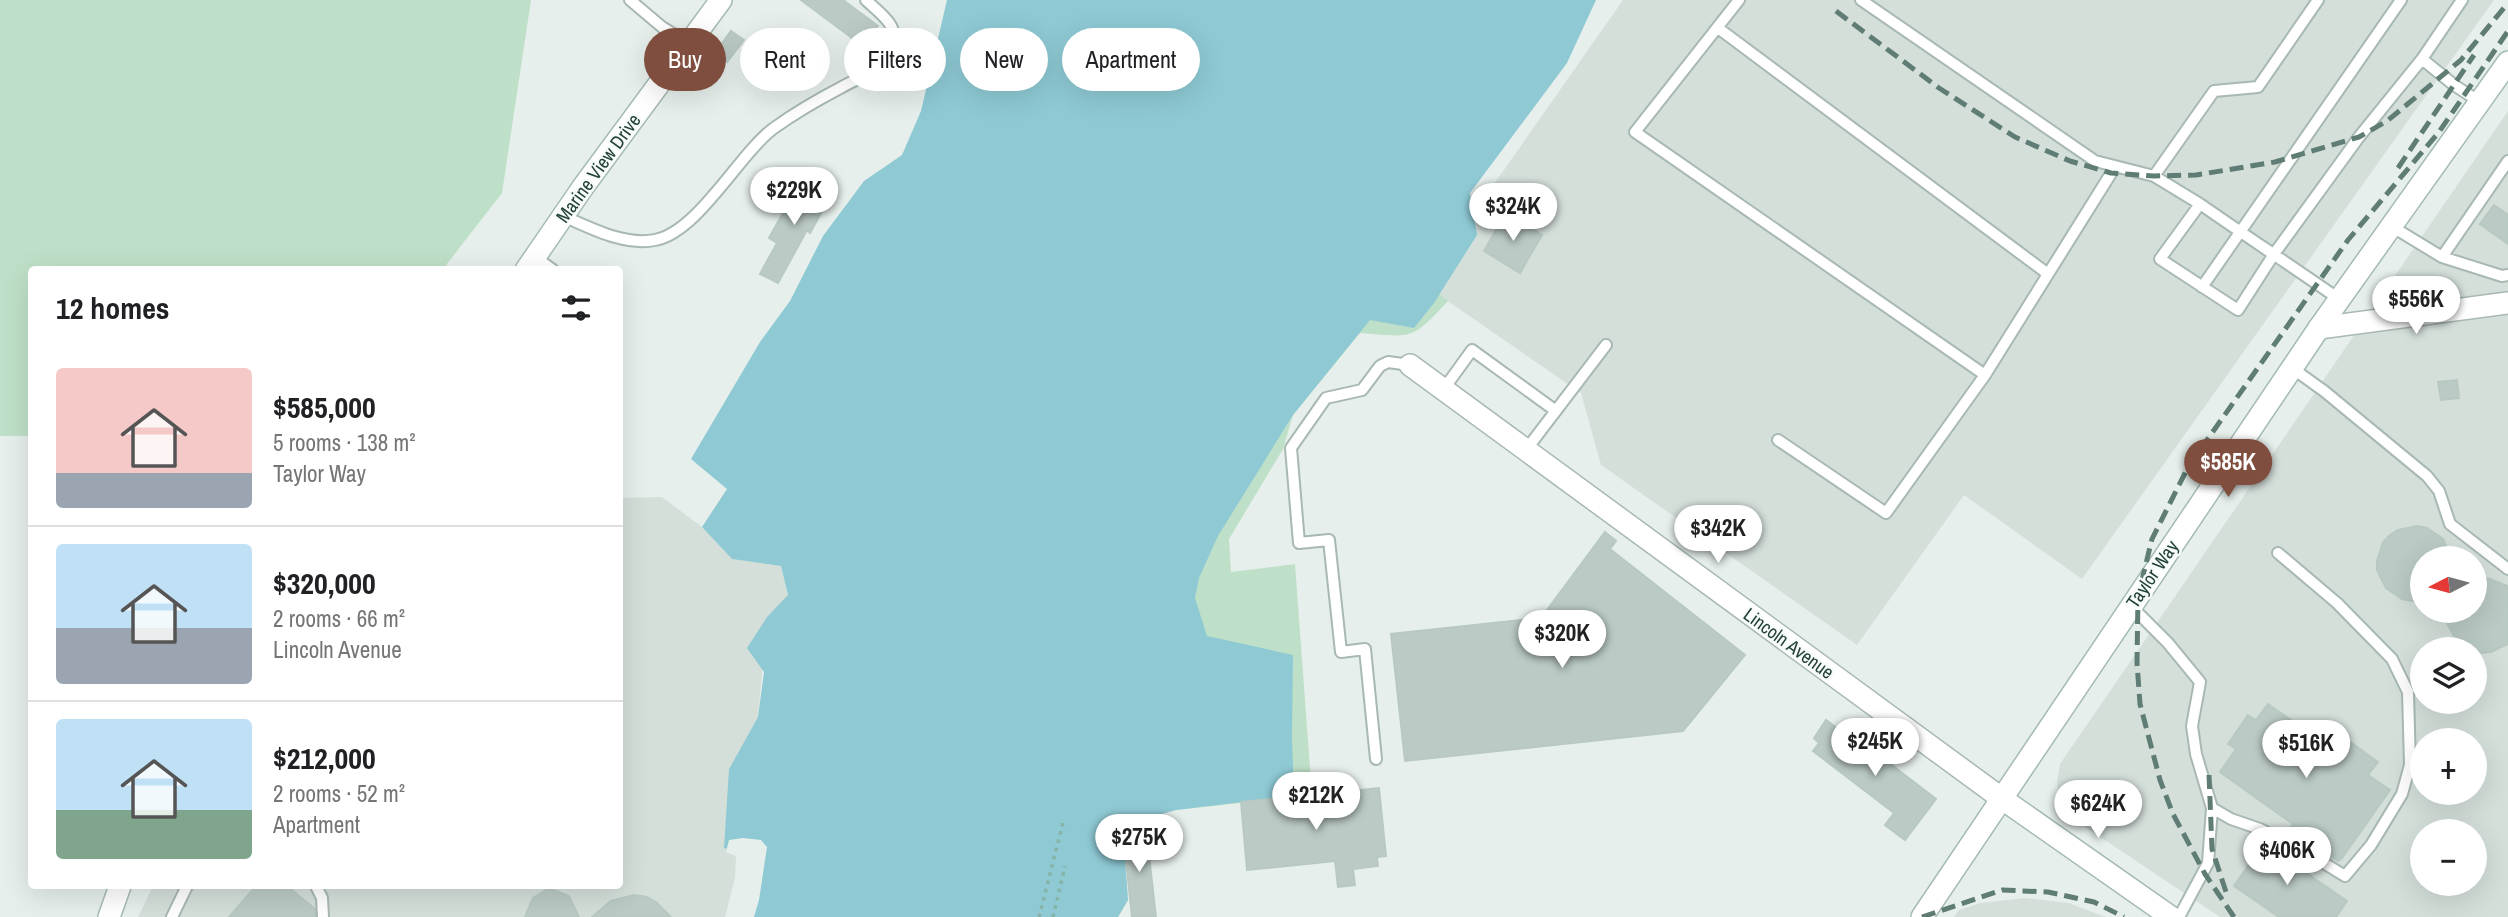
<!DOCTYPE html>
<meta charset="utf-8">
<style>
body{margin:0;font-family:"Archivo Narrow",sans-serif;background:#f6f6f6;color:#202124;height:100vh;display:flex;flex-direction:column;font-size:26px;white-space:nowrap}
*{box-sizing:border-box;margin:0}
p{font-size:23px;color:#757577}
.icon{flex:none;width:38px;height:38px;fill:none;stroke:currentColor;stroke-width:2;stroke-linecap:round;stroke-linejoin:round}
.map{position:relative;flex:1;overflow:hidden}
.side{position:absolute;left:28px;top:266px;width:595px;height:623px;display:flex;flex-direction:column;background:#fff;border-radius:7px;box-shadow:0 7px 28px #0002}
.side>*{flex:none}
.banner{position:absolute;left:644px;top:28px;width:665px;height:63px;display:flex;gap:14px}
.needle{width:46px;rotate:264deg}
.fabs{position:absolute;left:2410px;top:546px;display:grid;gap:14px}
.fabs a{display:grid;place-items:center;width:77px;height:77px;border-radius:50%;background:#fff;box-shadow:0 7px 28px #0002;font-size:35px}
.price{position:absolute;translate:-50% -60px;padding:0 16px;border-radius:24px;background:#fff;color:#222;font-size:23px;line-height:46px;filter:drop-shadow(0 2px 4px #0008)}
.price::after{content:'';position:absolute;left:50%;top:42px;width:21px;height:16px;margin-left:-10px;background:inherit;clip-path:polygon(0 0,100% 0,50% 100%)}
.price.active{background:#7f4e3f;color:#fff}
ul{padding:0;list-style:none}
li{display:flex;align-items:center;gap:21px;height:175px;padding:0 28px}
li+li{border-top:2px solid #e0e0e0}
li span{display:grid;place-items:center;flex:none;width:196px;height:140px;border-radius:7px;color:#555}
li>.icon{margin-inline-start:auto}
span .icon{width:84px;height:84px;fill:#fffc;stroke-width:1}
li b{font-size:30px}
h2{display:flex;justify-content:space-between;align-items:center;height:84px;padding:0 28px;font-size:30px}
.tag{padding:0 24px;border-radius:32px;background:#fff;box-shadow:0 7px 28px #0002;font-size:24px;line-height:63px}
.tag.active{background:#7f4e3f;color:#fff}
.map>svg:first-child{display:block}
</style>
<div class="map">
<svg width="2508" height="917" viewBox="0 0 2508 917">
<rect width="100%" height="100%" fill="#e6efeb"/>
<path fill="#d4dfda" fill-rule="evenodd" d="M1623,0H2494L2082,579L1964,495L1857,645L1601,465L1581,393L1439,295L1476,235L1473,214Z
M2508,111V917H2220L2072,818L2059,799L2057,782L2060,764ZM2422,558H2474V611H2422ZM2422,649H2474V702H2422ZM2422,740H2474V793H2422ZM2422,831H2474V884H2422Z
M662,497L702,527L732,559L781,565L788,596L767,617L758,717L729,769L740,854L729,917H138L153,886H620V498Z
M2025,898L2069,903L2105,917H1954L1959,910L1980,903Z"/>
<path fill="#bfe0c8" d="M0,0H531L502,193L443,269L32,270L31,436H0Z
M1477,235L1439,294L1448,301C1411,341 1413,337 1360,333L1293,415L1283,449L1229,539L1231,572L1295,564L1312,795L1176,810L1144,819L1131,831L1123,832L1128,900L1118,917H1075L1189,510L1443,237Z"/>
<path fill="#8ec9d4" d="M947,0H1596L1567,63L1470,193L1477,235L1434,303L1414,328L1370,320L1293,415L1218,536L1199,578L1195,598L1207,636L1293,655L1292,738L1294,796L1176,810L1144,819L1131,831L1123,832L1128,900L1118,917H729L740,853L724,848L729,769L758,717L764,672L747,648L767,617L788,595L781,566L732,559L702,527L727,489L691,459L760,342L790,301L823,236L864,181L902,155L921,111Z"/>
<path fill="#e6efeb" d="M743,838L761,840L767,847L759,900L754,917H725L735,878L736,856L726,852L729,840Z"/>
<path fill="#bbcac4" stroke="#b8c9c2" stroke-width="2" d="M801,0H843L878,26L863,46Z
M731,31L744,40L727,62L715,53Z
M802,179L831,195L810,233L807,230L778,283L760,274L777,243L769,238Z
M2494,205L2508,215V244L2480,224Z
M1506,213L1542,235L1520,273L1484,251Z
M2457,380L2459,398L2441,400L2438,382Z
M2417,526L2427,528L2443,539L2451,558H2422V600L2412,601L2402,599L2386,588L2377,570V561L2383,542L2390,535L2398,530Z
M1605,532L1616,541L1610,549L1745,655L1683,731L1405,761L1391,634L1541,618Z
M2487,578L2508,586V644L2491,652L2481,653L2468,649L2456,640L2447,623V611H2474V579Z
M2268,704L2334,750L2343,737L2378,762L2368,775L2390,790L2342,858L2338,861L2305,837L2302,842L2286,834L2293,824L2220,772L2236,749L2228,744L2248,715L2256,720Z
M1826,720L1848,736L1850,733L1936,799L1905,840L1885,825L1894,813L1813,751L1819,743L1814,738Z
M1379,788L1386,856L1377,857L1378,866L1353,869L1355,885L1338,887L1335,861L1247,870L1241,802Z
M1146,829L1156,917H1132L1123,832Z
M2263,844L2274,851L2277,847L2293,855L2289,861L2347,901L2336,917H2279L2234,886Z
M256,886H287L315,909V917H229Z
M546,890H554L569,896L579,917H525L533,898Z
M634,895L647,897L656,902L671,917H592L611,901Z"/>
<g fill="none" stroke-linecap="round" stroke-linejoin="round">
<defs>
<path id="lane" d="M630,0L662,27L689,44
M1739,0L1635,132L1985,375
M1861,0L2095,161L2154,176L2200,204
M1718,28L2048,274
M2422,59L2454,85L2480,102
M2154,176L2214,91L2258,87L2318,0
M563,216C591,228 624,246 655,240C698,232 739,154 774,128C795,113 819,99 842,87C852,81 867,76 875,69C880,64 890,49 893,42C899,25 876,10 866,0
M2391,226L2442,257L2502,276L2508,275
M535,257L553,270
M2442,257L2508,161
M2202,287L2401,0
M2339,299C2293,267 2246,236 2200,204L2160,259L2238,310L2274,254L2359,137L2422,59L2462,0
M2292,368L2324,391L2427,476L2439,491L2450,524L2508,569
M1443,390L1472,350L1556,411
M1778,440L1886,513L1985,375L2115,167
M1526,450L1606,345
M2131,606L2168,643L2200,682L2192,726L2196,754L2212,808L2208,863L2179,917
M1376,759L1365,649L1341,652L1329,540L1299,543L1291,448L1326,398L1362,390L1380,366L1388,362L1410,365
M2212,808L2231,819L2260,829L2309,854L2345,876L2371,845L2402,794L2410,765L2408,692L2392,659L2337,603L2278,553
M316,886L322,898L323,917
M172,917L187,886"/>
<path id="street" d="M2319,328L2508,303
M1410,365L2001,798"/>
<path id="secondary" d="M526,270L583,187L721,0
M2001,798L2171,917
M109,917L120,886
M1922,917L2319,328L2508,62"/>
</defs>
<use href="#lane" stroke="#a8b8b2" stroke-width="14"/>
<use href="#street" stroke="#a8b8b2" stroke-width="24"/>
<use href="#secondary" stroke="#a4bbb3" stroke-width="24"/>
<path stroke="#86b3a5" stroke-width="3.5" stroke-dasharray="3.5 5" stroke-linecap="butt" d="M1039,917L1063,823
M1053,917L1065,866"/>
<use href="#lane" stroke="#fff" stroke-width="10"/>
<use href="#street" stroke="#fff" stroke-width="21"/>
<use href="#secondary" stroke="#fff" stroke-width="21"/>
<path stroke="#5f7d75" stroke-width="5" stroke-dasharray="14 7" stroke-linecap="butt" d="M1836,11L1939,88L2015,137L2070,161L2111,173L2154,176L2196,175L2275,162L2359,137L2387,121L2461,60L2508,3
M2398,168L2474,55
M2209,775L2212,849L2228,898
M1922,917L2002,890L2048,892L2094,902L2124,917
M2234,917L2205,874L2173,814L2160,780L2140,704L2137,663L2138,596L2152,539L2188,467L2348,240L2439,132L2508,31"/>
</g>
<g text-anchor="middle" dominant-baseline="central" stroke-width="5" stroke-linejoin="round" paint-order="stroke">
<g font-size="19" fill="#24423a" stroke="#f7fbf9">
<text transform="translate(598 168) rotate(-54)">Marine View Drive</text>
<text transform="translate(2152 574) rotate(-56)">Taylor Way</text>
<text transform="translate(1789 643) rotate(36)">Lincoln Avenue</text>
</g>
</g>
</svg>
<div class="fabs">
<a><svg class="needle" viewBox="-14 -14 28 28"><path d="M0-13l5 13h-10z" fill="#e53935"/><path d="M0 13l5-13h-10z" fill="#757577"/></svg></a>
<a><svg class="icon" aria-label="layers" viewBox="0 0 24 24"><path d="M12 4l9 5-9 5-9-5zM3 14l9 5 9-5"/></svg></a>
<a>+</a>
<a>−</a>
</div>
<b class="price" style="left:794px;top:227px">$229K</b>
<b class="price" style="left:1513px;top:243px">$324K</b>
<b class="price" style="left:2416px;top:336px">$556K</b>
<b class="price active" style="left:2228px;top:499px">$585K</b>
<b class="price" style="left:1718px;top:565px">$342K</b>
<b class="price" style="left:1562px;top:670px">$320K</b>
<b class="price" style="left:1875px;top:778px">$245K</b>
<b class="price" style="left:2306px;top:780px">$516K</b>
<b class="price" style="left:1316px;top:832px">$212K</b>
<b class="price" style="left:2098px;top:840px">$624K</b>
<b class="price" style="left:1139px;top:874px">$275K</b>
<b class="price" style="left:2287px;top:887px">$406K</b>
<div class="banner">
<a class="tag active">Buy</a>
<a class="tag">Rent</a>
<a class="tag">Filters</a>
<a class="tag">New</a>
<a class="tag">Apartment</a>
</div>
<section class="side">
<h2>12 homes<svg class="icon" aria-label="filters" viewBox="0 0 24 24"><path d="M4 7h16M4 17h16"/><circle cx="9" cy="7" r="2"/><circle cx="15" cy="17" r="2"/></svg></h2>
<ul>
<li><span style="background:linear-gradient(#f6c9c9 75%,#9aa5b1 0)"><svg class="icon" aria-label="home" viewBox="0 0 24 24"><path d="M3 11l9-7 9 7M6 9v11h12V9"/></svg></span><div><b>$585,000</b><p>5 rooms · 138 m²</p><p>Taylor Way</p></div></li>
<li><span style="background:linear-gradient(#bfe0f5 60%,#9aa5b1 0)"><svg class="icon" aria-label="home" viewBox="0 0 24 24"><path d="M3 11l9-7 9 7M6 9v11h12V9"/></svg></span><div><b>$320,000</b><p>2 rooms · 66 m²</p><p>Lincoln Avenue</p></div></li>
<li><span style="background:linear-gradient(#bfe0f5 65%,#7fa58c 0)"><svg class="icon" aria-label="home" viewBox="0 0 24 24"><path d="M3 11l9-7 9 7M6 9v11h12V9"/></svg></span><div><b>$212,000</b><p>2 rooms · 52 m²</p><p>Apartment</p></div></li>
</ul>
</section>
</div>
